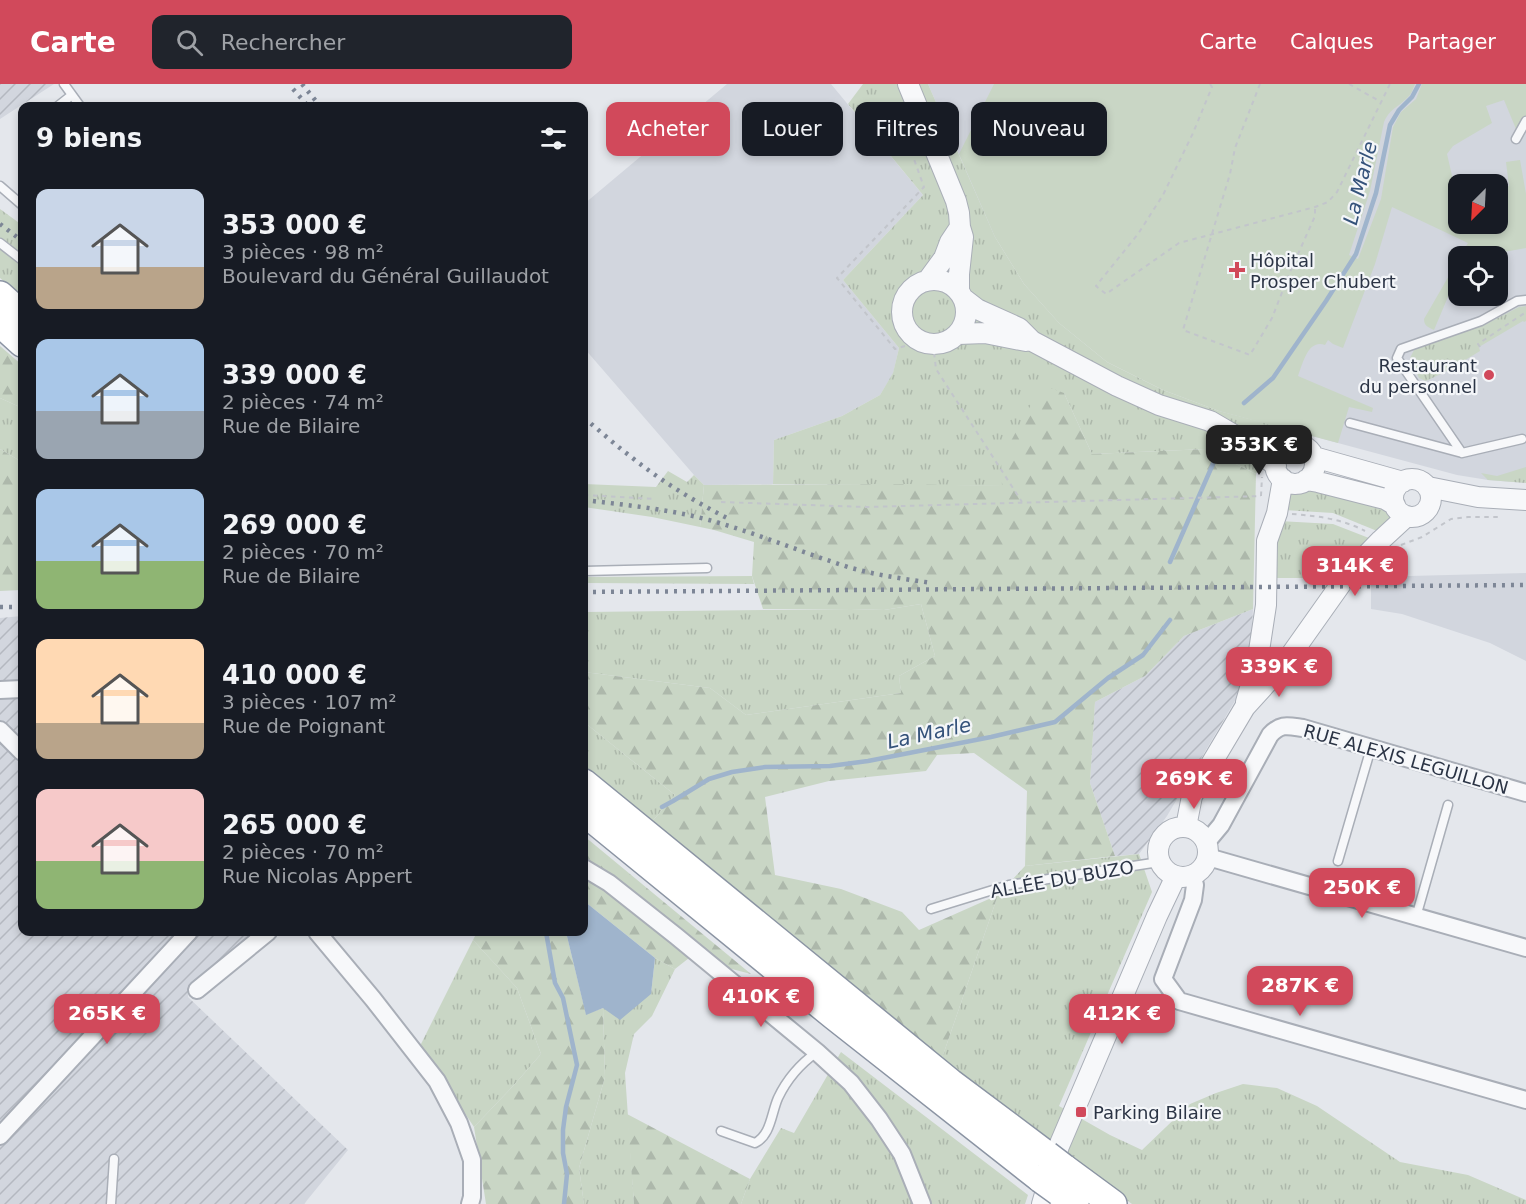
<!DOCTYPE html>
<html lang="fr">
<meta charset="utf-8">
<style>
body{margin:0;font-family:"DejaVu Sans",sans-serif;background:#20242c;color:#f1f3f6;height:100vh;display:flex;flex-direction:column;font-size:22px;white-space:nowrap}
*{box-sizing:border-box;margin:0}
p{font-size:20px;color:#9ea1a6}
.icon{flex:none;width:33px;height:33px;fill:none;stroke:currentColor;stroke-width:2;stroke-linecap:round;stroke-linejoin:round}
.map{position:relative;flex:1;overflow:hidden}
.panel{position:absolute;left:18px;top:18px;width:570px;height:834px;display:flex;flex-direction:column;background:#171b24;border-radius:12px;box-shadow:0 3px 9px #0003}
.panel>*{flex:none}
.top-card{position:absolute;left:606px;top:18px;width:570px;height:54px;display:flex;gap:12px}
.needle{width:39px;rotate:204deg}
.fabs{position:absolute;left:1448px;top:90px;display:grid;gap:12px}
.fabs a{display:grid;place-items:center;width:60px;height:60px;border-radius:12px;background:#171b24;box-shadow:0 3px 9px #0003;font-size:30px}
.price{position:absolute;translate:-50% -51px;padding:0 14px;border-radius:12px;background:#d1495b;color:#fff;font-size:20px;line-height:39px;filter:drop-shadow(0 2px 3px #0008)}
.price::after{content:'';position:absolute;left:50%;top:36px;width:18px;height:14px;margin-left:-9px;background:inherit;clip-path:polygon(0 0,100% 0,50% 100%)}
.price.active{background:#222;color:#fff}
ul{padding:0;list-style:none}
li{display:flex;align-items:center;gap:18px;height:150px;padding:0 18px}
li span{display:grid;place-items:center;flex:none;width:168px;height:120px;border-radius:12px;color:#555}
li>.icon{margin-inline-start:auto}
span .icon{width:72px;height:72px;fill:#fffc;stroke-width:1}
li b{font-size:26px}
h2{display:flex;justify-content:space-between;align-items:center;height:72px;padding:0 18px;font-size:26px}
.tag{padding:0 21px;border-radius:12px;background:#171b24;box-shadow:0 3px 9px #0003;font-size:21px;line-height:54px}
.tag.active{background:#d1495b;color:#fff}
header{display:flex;align-items:center;gap:36px;box-sizing:border-box;height:84px;padding:0 30px;background:#d1495b;color:#fff}
header strong{font-size:28px}
nav{display:flex;gap:33px;margin-inline-start:auto;font-size:21px}
.search{width:420px;height:54px;background:#20242c;display:flex;align-items:center;gap:15px;box-sizing:border-box;padding:0 21px;border-radius:12px;color:#9ea1a6;font-size:22px}
.map>svg:first-child{display:block}
</style>
<header>
<strong>Carte</strong>
<div class="search"><svg class="icon" aria-label="search" viewBox="0 0 24 24"><circle cx="10" cy="10" r="6"/><path d="M15 15l6 6"/></svg>Rechercher</div>
<nav><a>Carte</a><a>Calques</a><a>Partager</a></nav>
</header>
<div class="map">
<svg width="1526" height="1120" viewBox="0 0 1526 1120">
<defs>
<pattern id="industrial-furrows" width="10" height="10" patternUnits="userSpaceOnUse" patternTransform="scale(1.5)"><rect width="10" height="10" fill="#d2d6de"/><path d="M-1 1l2-2M0 10L10 0M9 11l2-2" fill="none" stroke="#b4b8c0"/></pattern>
<pattern id="grass-tufts" width="24" height="20" patternUnits="userSpaceOnUse" patternTransform="scale(1.5)"><rect width="24" height="20" fill="#c9d6c5"/><path d="M3 7l-1-3M5 7V3M7 7l1-3M15 17l-1-3M17 17v-4M19 17l1-3" fill="none" stroke="#adb8ab"/></pattern>
<pattern id="forest-firs" width="22" height="20" patternUnits="userSpaceOnUse" patternTransform="scale(1.5)"><rect width="22" height="20" fill="#c9d6c5"/><path d="M5 1l3.5 6h-7zM16 11l3.5 6h-7z" fill="#adb8ab"/></pattern>
</defs>
<rect width="100%" height="100%" fill="#e4e7ec"/>
<path fill="#d2d6de" fill-rule="evenodd" d="M727,0H831L923,111L843,196L899,264L893,290L880,311L842,332L774,356L773,400L704,401L694,391L584,264V120Z
M928,0H1526V399L1488,396L1457,391L1219,327L995,153ZM1458,100H1497V140H1458ZM1458,172H1497V212H1458Z
M1526,489V577L1490,559L1402,530L1371,525V493Z"/>
<path fill="url(#industrial-furrows)" d="M0,0H54L0,35Z
M1253,525L1249,593L1167,732L1139,770L1115,772L1090,699L1095,618L1145,592L1184,552Z
M22,532V848H259L189,905L188,913L348,1066L304,1120H0V534Z"/>
<path fill="url(#grass-tufts)" d="M863,0H928L995,153L1024,200L1059,239L1107,278L1163,306L1219,327L1277,342L1256,390L1206,365L1092,370L1064,309L1003,402L773,400L774,356L842,332L880,311L893,289L899,264L843,196L923,111L848,20Z
M0,125L22,141V213L0,194Z
M1526,222V237L1524,238L1523,237L1479,263L1480,267L1449,286L1426,297L1419,294L1410,274L1414,266L1418,263L1484,241L1519,223Z
M0,314L22,324V378L0,365Z
M1526,383V399L1488,396L1481,389L1497,392Z
M668,387L687,398L694,391L704,401L700,443L652,433L584,423V400L656,403Z
M1315,404L1325,405L1385,425L1396,436L1382,449L1333,429L1284,426L1285,406L1293,408Z
M1279,437L1333,440L1374,456L1344,486L1331,494H1271Z
M752,492L754,500L584,499V493Z
M921,520L935,572L899,592L901,609L746,631L710,604L584,588V528L851,525L884,526Z
M584,638L675,711L649,741L584,686Z
M1139,770L1152,808L1059,1022L1110,1051L1142,1066L1190,1020L1216,1009L1243,1000L1277,1004L1317,1022L1400,1078L1468,1091L1526,1116V1120H1132L1077,1080L941,977L998,811L1025,782Z
M473,856L517,904L541,970L514,1001L474,1043L420,962Z
M655,874L675,885L652,932L634,950L625,989L634,1120H584L579,1084L605,993L603,924L651,910Z
M841,968L1028,1111L1025,1120H741L750,1095L781,1044L794,1049Z"/>
<path fill="url(#forest-firs)" d="M0,262L22,281V324L0,314Z
M1042,301L1064,309L1092,370L1206,365L1256,390L1253,525L1184,552L1145,592L1095,618L1090,699L1115,772L1025,782L1027,707L974,669L937,671L926,687L829,697L765,713L775,791L841,805L902,828L919,846L998,811L941,977L649,741L675,711L584,638V588L710,604L746,631L901,609L899,592L935,572L921,520L884,526L851,525H763L752,492L754,458L714,446L700,443L704,401L907,400L1002,402L1001,375Z
M0,365L22,378V506L0,507Z
M584,752L751,890L689,874L675,885L655,874L584,817Z
M477,848H566L586,930L603,924L605,993L579,1084L584,1120H486L474,1043L514,1001L541,970L517,904L473,856Z
M627,1030L750,1095L741,1120H634Z"/>
<path fill="#c9d6c5" d="M994,0H1415C1413,4 1412,10 1408,13C1398,24 1391,23 1384,38L1370,107L1349,171L1358,175L1381,115L1393,43L1401,28L1416,15L1422,0H1526V44L1516,45L1504,16L1486,22L1492,39L1453,62L1447,70L1457,113H1458V140H1497V105L1509,102L1506,78L1520,76L1526,110V164L1493,170V172H1460L1468,159L1392,123L1375,180L1343,264L1333,260L1328,256L1325,261C1308,255 1303,279 1298,292L1373,324L1372,328L1349,323L1338,359L1219,327L1163,306L1107,278L1059,239L1024,200L995,153L959,70Z
M1458,176V204L1450,208L1434,246C1428,243 1424,242 1424,235Z"/>
<path fill="#9fb4cc" d="M584,817L655,874L651,910L620,936L603,924L586,931L566,848H584Z"/>
<g fill="none" stroke-linecap="round" stroke-linejoin="round">
<path stroke="#9fb4cc" stroke-width="4.5" d="M1244,319L1273,294L1326,217L1356,170L1376,109L1390,41L1399,26L1412,13L1419,0
M1170,478L1220,364
M662,723L673,717L709,695L732,688L765,683L830,682L868,677L991,653L1055,638L1108,594L1143,571L1170,536
M546,848L555,899L563,914L577,981L566,1023L563,1046V1069L567,1090L564,1120"/>
<defs>
<path id="service" d="M64,0L80,22
M58,22L72,11
M1516,55L1526,37
M0,102L22,121
M0,159L22,176
M1350,339L1462,369L1522,355
M1462,369L1397,274L1401,265L1481,237L1517,217L1526,216
M584,487L707,484
M1338,777L1371,664
M931,825L1009,801L1159,778
M1416,833L1448,721
M721,1047L755,1059C771,1051 771,1030 778,1014C787,995 800,980 817,968
M111,1120L114,1075"/>
<path id="minor" d="M0,606L22,605
M0,646L22,668
M1206,759L1221,741L1270,651C1281,639 1288,642 1303,644L1526,709
M1208,773L1526,864
M584,784L609,799L676,852L817,968L851,999L879,1035L902,1070L922,1120
M1192,792L1195,801L1193,816L1163,895L1179,917L1526,1016
M317,848L373,915L437,997L459,1039L472,1076V1113L470,1120
M197,906L268,848
M0,1052L189,848"/>
<path id="tertiary" d="M908,0L956,117L959,129L960,143L963,153L959,190V208
M902 228a32 32 0 1 1 64 0a32 32 0 1 1-64 0Z
M928,196L944,174L950,158L960,143
M964,215L977,225L1019,244L1032,257L1117,302L1159,321L1210,337L1251,361L1276,382
M958,250L985,249L1026,257
M1275 380a20 20 0 1 1 40 0a20 20 0 1 1-40 0Z
M1314,373L1403,398
M1393 414a19 19 0 1 1 38 0a19 19 0 1 1-38 0Z
M1306,396L1318,398L1385,415L1395,421
M1428,403L1478,413L1526,416
M1246,618L1257,580L1266,521L1267,457L1277,429L1283,395
M1186,743L1192,712L1245,623L1285,579L1348,490L1381,456L1407,432
M1158 768a25 25 0 1 1 50 0a25 25 0 1 1-50 0Z
M1042,1120L1059,1062L1157,832L1176,792"/>
<path id="trunk" d="M0,211L22,231
M0,239L22,259
M584,699L951,999L1047,1071
M584,728L834,932L1041,1095
M1064,1084L1113,1120
M1059,1108L1075,1120"/>
</defs>
<use href="#service" stroke="#a9aeb7" stroke-width="11"/>
<use href="#minor" stroke="#a9aeb7" stroke-width="20"/>
<use href="#tertiary" stroke="#a9aeb7" stroke-width="22"/>
<use href="#trunk" stroke="#8b94a3" stroke-width="30"/>
<path stroke="#c2c5cb" stroke-width="2" stroke-dasharray="4.5 4.5" stroke-linecap="butt" d="M1210,0L1212,3L1193,49L1163,111L1138,150L1096,202L1106,210L1179,159L1315,123L1328,118L1337,108L1390,0
M1260,0L1235,64L1230,90L1183,246L1250,271L1272,234L1290,188L1315,132V123
M1349,0L1381,18
M933,260L936,285L1022,418
M905,262L895,265L837,194L924,103L907,56L912,51
M1480,263L1478,260L1526,228
M584,411L655,415
M1261,412L1262,393
M721,418L865,423L1261,412
M1292,430C1318,432 1342,435 1365,447
M1401,461L1422,453L1451,435L1468,433H1502"/>
<use href="#service" stroke="#f7f8fa" stroke-width="8"/>
<use href="#minor" stroke="#f7f8fa" stroke-width="16"/>
<use href="#tertiary" stroke="#f7f8fa" stroke-width="20"/>
<use href="#trunk" stroke="#fff" stroke-width="27"/>
<path stroke="#7d8696" stroke-width="4.5" stroke-dasharray="3 6" stroke-linecap="butt" d="M302,0L320,22
M293,5L308,22
M0,140L22,157
M584,334C599,346 614,360 630,372C661,397 695,418 731,436
M584,416C626,421 668,425 709,436C756,449 801,468 848,483C875,491 904,495 932,499
M584,508L1526,501
M0,523H22"/>
<defs>
<path id="trunk-bridge" d="M1047,1071L1064,1084
M1041,1095L1059,1108"/>
</defs>
<use href="#trunk-bridge" stroke="#8b94a3" stroke-width="30" stroke-linecap="butt"/>
<use href="#trunk-bridge" stroke="#fff" stroke-width="27"/>
</g>
<g fill="#d1495b" stroke="#f4f6f9" stroke-width="2">
<path d="M1234 177h6v6h6v6h-6v6h-6v-6h-6v-6h6z"/>
<circle cx="1489" cy="291" r="6"/>
<rect x="1075" y="1022" width="12" height="12" rx="3"/>
</g>
<g text-anchor="middle" dominant-baseline="central" stroke-width="4.5" stroke-linejoin="round" paint-order="stroke">
<g font-size="18" fill="#2b3445" stroke="#f4f6f9" text-anchor="start">
<text x="1250" y="176">Hôpital<tspan x="1250" dy="21">Prosper Chubert</tspan></text>
<text x="1477" y="281" text-anchor="end">Restaurant<tspan x="1477" dy="21">du personnel</tspan></text>
<text x="1093" y="1028">Parking Bilaire</text>
</g>
<g font-size="18" fill="#2b3445" stroke="#f4f6f9">
<text transform="translate(1406 675) rotate(16)">RUE ALEXIS LEGUILLON</text>
<text transform="translate(1062 795) rotate(-10)">ALLÉE DU BUZO</text>
</g>
<g font-size="20" font-style="italic" fill="#34527a" stroke="#f4f6f9">
<text transform="translate(1360 99) rotate(-76)">La Marle</text>
<text transform="translate(929 649) rotate(-12)">La Marle</text>
</g>
</g>
</svg>
<div class="fabs">
<a><svg class="needle" viewBox="-14 -14 28 28"><path d="M0-13l5 13h-10z" fill="#e53935"/><path d="M0 13l5-13h-10z" fill="#9ea1a6"/></svg></a>
<a><svg class="icon" aria-label="locate" viewBox="0 0 24 24"><circle cx="12" cy="12" r="6"/><path d="M12 2v4M12 18v4M2 12h4M18 12h4"/></svg></a>
</div>
<b class="price active" style="left:1259px;top:392px">353K €</b>
<b class="price" style="left:1355px;top:513px">314K €</b>
<b class="price" style="left:1279px;top:614px">339K €</b>
<b class="price" style="left:1194px;top:726px">269K €</b>
<b class="price" style="left:1362px;top:835px">250K €</b>
<b class="price" style="left:1300px;top:933px">287K €</b>
<b class="price" style="left:761px;top:944px">410K €</b>
<b class="price" style="left:107px;top:961px">265K €</b>
<b class="price" style="left:1122px;top:961px">412K €</b>
<div class="top-card">
<a class="tag active">Acheter</a>
<a class="tag">Louer</a>
<a class="tag">Filtres</a>
<a class="tag">Nouveau</a>
</div>
<section class="panel">
<h2>9 biens<svg class="icon" aria-label="filters" viewBox="0 0 24 24"><path d="M4 7h16M4 17h16"/><circle cx="9" cy="7" r="2"/><circle cx="15" cy="17" r="2"/></svg></h2>
<ul>
<li><span style="background:linear-gradient(#c9d6e8 65%,#b9a48a 0)"><svg class="icon" aria-label="home" viewBox="0 0 24 24"><path d="M3 11l9-7 9 7M6 9v11h12V9"/></svg></span><div><b>353 000 €</b><p>3 pièces · 98 m²</p><p>Boulevard du Général Guillaudot</p></div></li>
<li><span style="background:linear-gradient(#a9c7e8 60%,#9aa5b1 0)"><svg class="icon" aria-label="home" viewBox="0 0 24 24"><path d="M3 11l9-7 9 7M6 9v11h12V9"/></svg></span><div><b>339 000 €</b><p>2 pièces · 74 m²</p><p>Rue de Bilaire</p></div></li>
<li><span style="background:linear-gradient(#a9c7e8 60%,#8fb573 0)"><svg class="icon" aria-label="home" viewBox="0 0 24 24"><path d="M3 11l9-7 9 7M6 9v11h12V9"/></svg></span><div><b>269 000 €</b><p>2 pièces · 70 m²</p><p>Rue de Bilaire</p></div></li>
<li><span style="background:linear-gradient(#ffd9b3 70%,#b9a48a 0)"><svg class="icon" aria-label="home" viewBox="0 0 24 24"><path d="M3 11l9-7 9 7M6 9v11h12V9"/></svg></span><div><b>410 000 €</b><p>3 pièces · 107 m²</p><p>Rue de Poignant</p></div></li>
<li><span style="background:linear-gradient(#f6c9c9 60%,#8fb573 0)"><svg class="icon" aria-label="home" viewBox="0 0 24 24"><path d="M3 11l9-7 9 7M6 9v11h12V9"/></svg></span><div><b>265 000 €</b><p>2 pièces · 70 m²</p><p>Rue Nicolas Appert</p></div></li>
</ul>
</section>
</div>
